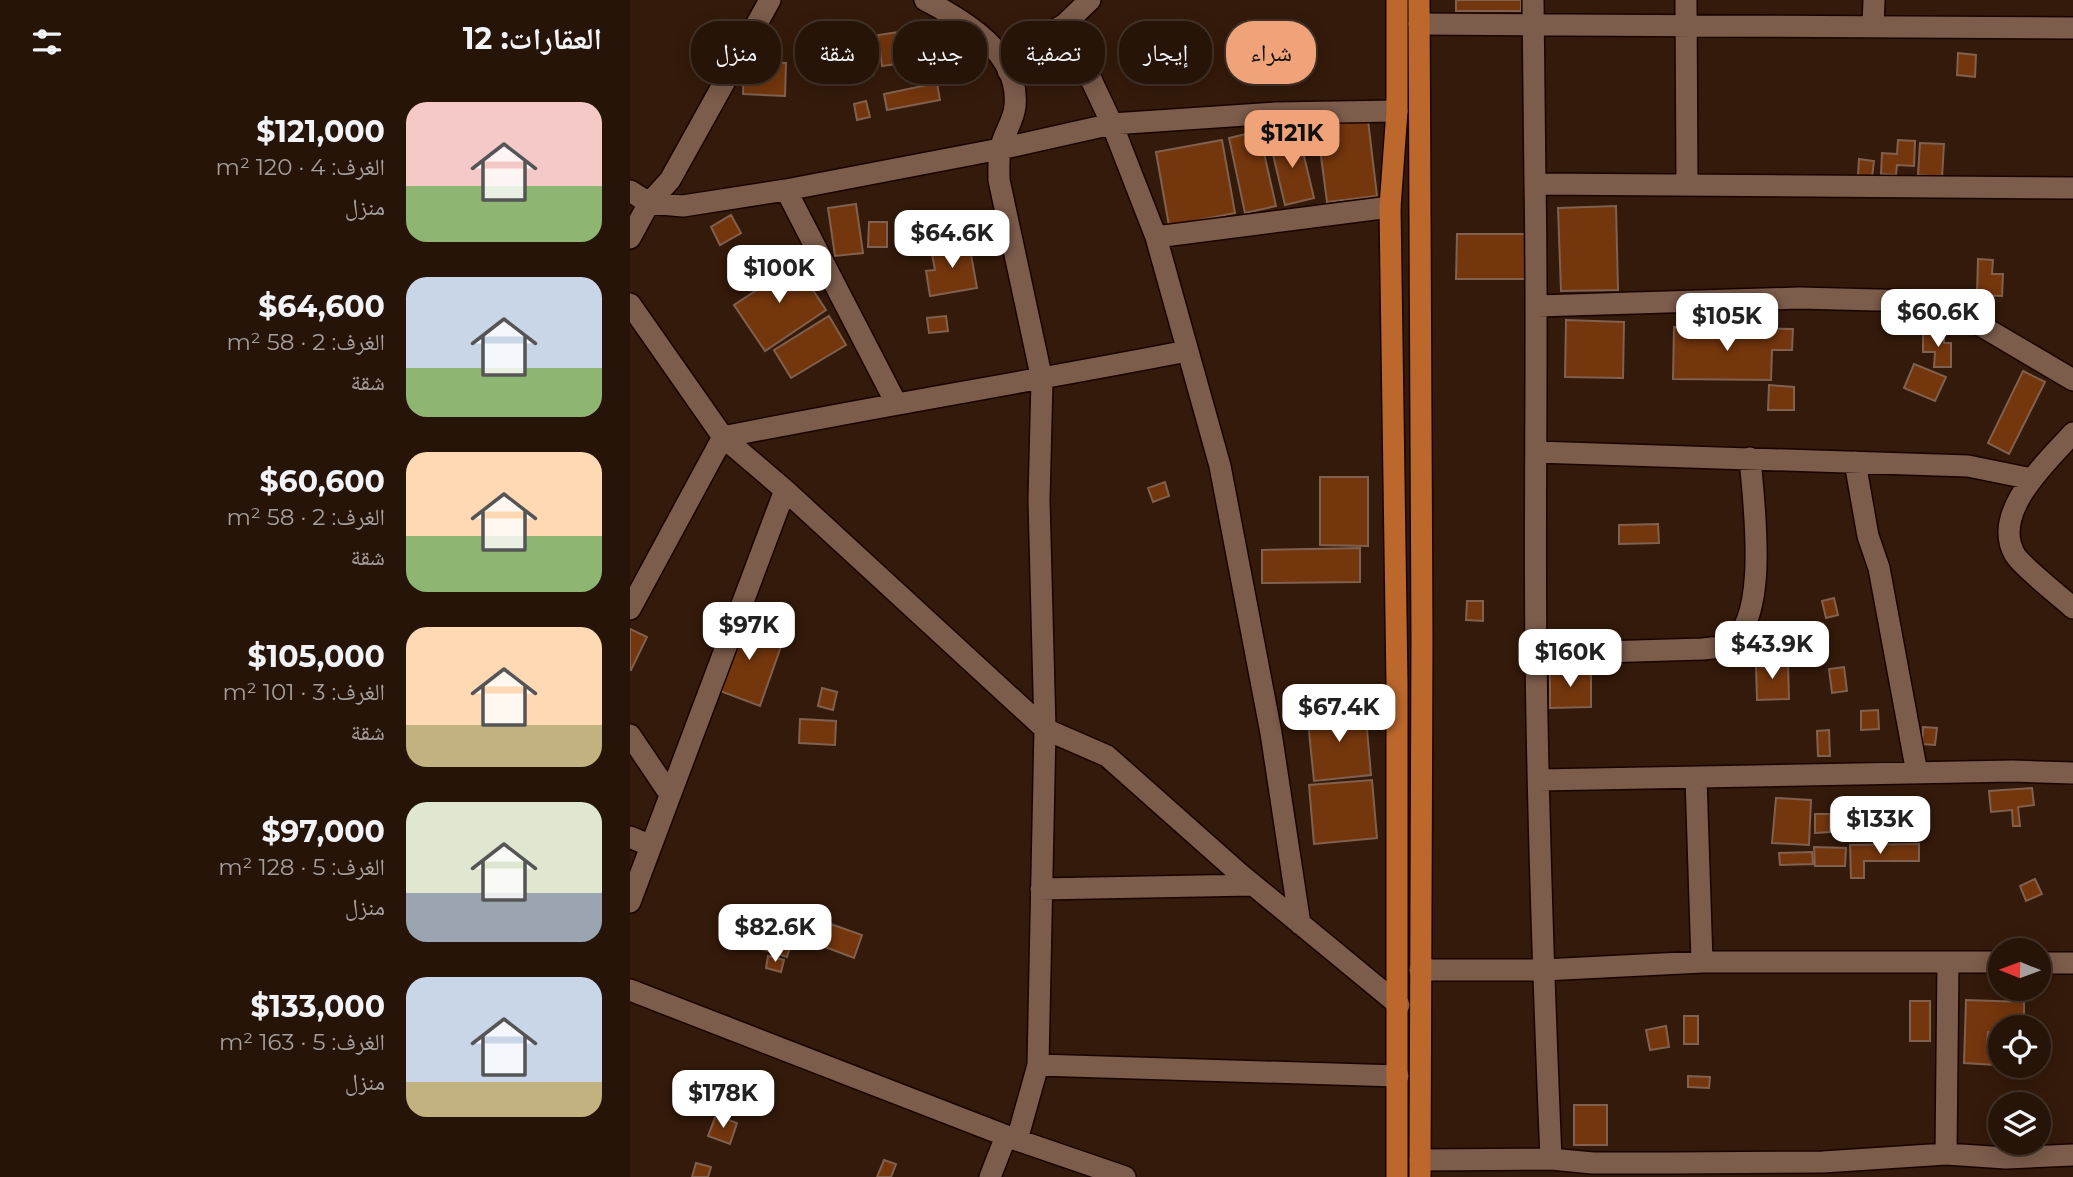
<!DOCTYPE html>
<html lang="ar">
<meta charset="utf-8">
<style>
body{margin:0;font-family:Montserrat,"Noto Naskh Arabic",sans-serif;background:#332116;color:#f1f3f6;direction:rtl;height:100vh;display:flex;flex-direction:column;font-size:26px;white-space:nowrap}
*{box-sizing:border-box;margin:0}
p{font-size:23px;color:#a49e9c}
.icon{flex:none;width:38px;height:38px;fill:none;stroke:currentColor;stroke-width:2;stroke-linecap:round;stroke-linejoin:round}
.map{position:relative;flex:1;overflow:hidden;direction:ltr}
.sheet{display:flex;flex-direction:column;background:#271408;width:630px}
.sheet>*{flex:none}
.top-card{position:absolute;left:21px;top:21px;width:665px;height:63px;direction:rtl;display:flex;gap:14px}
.needle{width:46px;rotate:271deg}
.controls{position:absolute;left:1358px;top:938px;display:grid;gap:14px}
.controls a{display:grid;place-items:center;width:63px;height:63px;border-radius:50%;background:#271408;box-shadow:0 4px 18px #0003,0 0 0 2px #433329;font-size:35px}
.price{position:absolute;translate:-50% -60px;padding:0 16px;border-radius:14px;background:#fff;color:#222;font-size:23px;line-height:46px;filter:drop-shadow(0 2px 4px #0008)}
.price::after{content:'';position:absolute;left:50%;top:42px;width:21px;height:16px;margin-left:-10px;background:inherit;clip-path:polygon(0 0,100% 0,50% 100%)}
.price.active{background:#f0a278;color:#111}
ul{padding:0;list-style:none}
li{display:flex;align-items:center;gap:21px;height:175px;padding:0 28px}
li span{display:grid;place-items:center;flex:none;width:196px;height:140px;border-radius:21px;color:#555}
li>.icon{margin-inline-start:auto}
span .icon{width:84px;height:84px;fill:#fffc;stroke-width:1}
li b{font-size:30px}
h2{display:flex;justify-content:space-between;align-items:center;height:84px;padding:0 28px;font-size:30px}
.pill{padding:0 24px;border-radius:28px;background:#271408;box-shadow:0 4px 18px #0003,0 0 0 2px #433329;font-size:24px;line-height:63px}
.pill.active{background:#f0a278;color:#111}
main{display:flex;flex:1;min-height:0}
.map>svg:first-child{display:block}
</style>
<main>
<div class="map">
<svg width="1443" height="1177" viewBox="0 0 1443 1177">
<rect width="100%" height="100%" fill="#341a0a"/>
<path fill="#74360d" stroke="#80604f" stroke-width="2" d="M826,0H891V11H826Z
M269,32L274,63L252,66L248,35Z
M243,35V75H229V58H211V36Z
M281,53H294L296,79L283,80Z
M1328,53L1346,55L1345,77L1327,75Z
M114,61L156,63L155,96L113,94Z
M307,83L310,100L257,110L254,94Z
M236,101L240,117L227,120L224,104Z
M738,120L747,196L697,202L687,126Z
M629,131L646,206L615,213L599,138Z
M669,135L684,198L655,205L640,142Z
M592,140L605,213L539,226L526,152Z
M1268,140L1285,141L1284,166L1267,165L1266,175L1251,174L1252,153L1267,154Z
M1290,143L1314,144L1312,177L1288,175Z
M1229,159L1244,161L1242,177L1228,176Z
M226,204L233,253L205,256L198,208Z
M986,206L988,290L931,291L928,208Z
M101,215L111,233L90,245L81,227Z
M239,222H257V247H238Z
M827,234H898V279H826Z
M339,243L347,288L300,296L296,271L305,270L301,249Z
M130,254L147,279L167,266L196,310L135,351L104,305L136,284L120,260Z
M1348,259L1363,260L1362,274H1373L1372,296L1347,295Z
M199,316L216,345L161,378L144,350Z
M316,316L318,331L299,333L297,318Z
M936,320L994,322L993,378L935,377Z
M1044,327L1163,329L1162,350H1142L1141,380L1043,379Z
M1293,333H1314V343H1321V367H1304L1305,352H1293Z
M1284,364L1316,377L1305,401L1274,388Z
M1393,371L1415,382L1379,454L1358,443Z
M1139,385L1164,387V410H1138Z
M690,477H738V546L690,545Z
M535,482L539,496L523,502L518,488Z
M1028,524L1029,543L989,544V525Z
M730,548V582L632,583V550Z
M1204,598L1208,615L1196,618L1192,601Z
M837,601H853V621L836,620Z
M107,618L155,635L130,706L82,688Z
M0,629L17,637L1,670H0Z
M1158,663L1159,699L1127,700L1126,664Z
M1214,667L1217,691L1202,693L1199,669Z
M961,670V707L920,708V671Z
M192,688L207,692L203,710L188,706Z
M735,707L741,775L684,781L677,712Z
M1248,710L1249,729L1231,730V711Z
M170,719L206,721L205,745L169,743Z
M1293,727L1307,728L1305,745L1292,744Z
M1199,730L1200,756H1188L1187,731Z
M742,780L747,838L684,844L679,785Z
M1402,788L1404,805L1388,807L1390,826H1383L1382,810L1361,812L1359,791Z
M1146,798L1181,800L1179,845L1142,843Z
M1185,814H1200V832L1185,833Z
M1289,844V861H1234V878H1221L1220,845Z
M1184,847L1216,848L1215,866H1185Z
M1182,852L1183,864L1150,865L1149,853Z
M1405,879L1412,894L1396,901L1390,886Z
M143,912L168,920L157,957L132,949Z
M195,922L232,935L224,958L187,944Z
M138,956L154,960L151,972L136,968Z
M1336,1000L1394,1002V1027H1370V1033L1358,1032L1357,1046H1365V1065L1334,1063Z
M1280,1001H1300V1041H1280Z
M1054,1016H1068V1044H1054Z
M1036,1026L1039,1047L1020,1050L1016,1030Z
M1058,1076L1080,1077L1079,1088L1058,1087Z
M944,1105H977V1145H944Z
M86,1115L107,1123L100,1144L78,1136Z
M254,1160L266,1164L261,1177H247Z
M66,1163L81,1167L78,1177H62Z"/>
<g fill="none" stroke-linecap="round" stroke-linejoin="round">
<defs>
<path id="minor" d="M295,0C335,21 390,53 385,106C384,120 374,133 371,147C368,157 369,169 369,180L412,380L409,500L415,729L477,756L610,874L769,1005
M903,0L905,184L1443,188
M1056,0L1057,185
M435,24L482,124L526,237L590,466L641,733L670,924
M789,24L1443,28
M1243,26L1244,0
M378,71L405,42L435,24L460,0
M905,184C908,341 904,498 906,655C908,823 914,991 921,1159
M156,190L266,403
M0,191L19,203L53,206L156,190L370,149L482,124L646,113L767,111
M526,237L760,207
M0,238L19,203L40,180L140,0
M0,304L93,437L155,490L415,729L408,1065L387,1140
M907,306L1169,298L1286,301L1328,312L1443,380
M1443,433C1418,461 1362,511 1384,553C1389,564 1431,597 1443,608
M906,452L1338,466L1402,479
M1225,462L1238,536L1249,568L1287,773
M0,609L93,437C247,406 403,381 557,351
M906,654L1072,649C1079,648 1088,648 1094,646C1142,629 1123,499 1120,458
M0,735L39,793
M1066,778L1072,962
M909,780L1383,771L1443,773
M0,837L21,846
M411,889L623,885
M0,902L155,490
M1409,963H1443
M790,970H913L1072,962H1370
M0,990L387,1140L495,1177
M408,1065L768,1076
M1316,1154L1318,962
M790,1160L921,1159L963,1163H1040L1193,1162L1316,1154L1376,1158L1443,1155
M360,1177L376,1136"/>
<path id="major" d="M789,0L792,640L790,1177
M767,1177V684L760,207L767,111V0"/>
</defs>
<use href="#minor" stroke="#1a0400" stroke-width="24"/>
<use href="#major" stroke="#1a0400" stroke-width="24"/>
<use href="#minor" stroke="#7c5c4b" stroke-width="21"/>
<use href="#major" stroke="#bc672c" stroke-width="21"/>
</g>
</svg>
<div class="controls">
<a><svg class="needle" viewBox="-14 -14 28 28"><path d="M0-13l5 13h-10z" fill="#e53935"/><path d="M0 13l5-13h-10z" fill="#a49e9c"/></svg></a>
<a><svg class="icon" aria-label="locate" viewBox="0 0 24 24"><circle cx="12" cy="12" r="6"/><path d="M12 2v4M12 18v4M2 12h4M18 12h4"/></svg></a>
<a><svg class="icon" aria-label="layers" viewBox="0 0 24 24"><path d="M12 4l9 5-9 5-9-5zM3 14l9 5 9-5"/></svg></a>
</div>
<b class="price active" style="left:662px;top:170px">$121K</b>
<b class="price" style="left:322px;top:270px">$64.6K</b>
<b class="price" style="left:149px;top:305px">$100K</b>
<b class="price" style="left:1308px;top:349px">$60.6K</b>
<b class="price" style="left:1097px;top:353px">$105K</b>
<b class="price" style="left:119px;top:662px">$97K</b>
<b class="price" style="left:1142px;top:681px">$43.9K</b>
<b class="price" style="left:940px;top:689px">$160K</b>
<b class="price" style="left:709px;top:744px">$67.4K</b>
<b class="price" style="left:1250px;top:856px">$133K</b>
<b class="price" style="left:145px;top:964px">$82.6K</b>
<b class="price" style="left:93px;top:1130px">$178K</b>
<div class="top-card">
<a class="pill active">شراء</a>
<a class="pill">إيجار</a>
<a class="pill">تصفية</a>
<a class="pill">جديد</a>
<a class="pill">شقة</a>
<a class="pill">منزل</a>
</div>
</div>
<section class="sheet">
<h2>العقارات: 12<svg class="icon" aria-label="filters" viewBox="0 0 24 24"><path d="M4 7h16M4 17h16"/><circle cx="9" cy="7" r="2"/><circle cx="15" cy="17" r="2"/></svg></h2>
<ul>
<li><span style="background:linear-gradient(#f6c9c9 60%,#8fb573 0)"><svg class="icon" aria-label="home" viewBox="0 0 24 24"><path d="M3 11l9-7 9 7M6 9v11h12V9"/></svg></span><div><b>$121,000</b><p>الغرف: 4 · 120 m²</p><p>منزل</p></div></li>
<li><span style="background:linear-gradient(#c9d6e8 65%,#8fb573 0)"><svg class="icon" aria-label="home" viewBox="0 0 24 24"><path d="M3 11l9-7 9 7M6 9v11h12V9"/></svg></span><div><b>$64,600</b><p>الغرف: 2 · 58 m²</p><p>شقة</p></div></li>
<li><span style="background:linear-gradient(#ffd9b3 60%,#8fb573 0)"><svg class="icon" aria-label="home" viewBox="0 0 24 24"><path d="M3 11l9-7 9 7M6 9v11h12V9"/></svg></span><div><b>$60,600</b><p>الغرف: 2 · 58 m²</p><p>شقة</p></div></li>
<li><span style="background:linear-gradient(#ffd9b3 70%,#c2b280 0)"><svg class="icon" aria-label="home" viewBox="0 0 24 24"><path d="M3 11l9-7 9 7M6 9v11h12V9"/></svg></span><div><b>$105,000</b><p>الغرف: 3 · 101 m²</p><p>شقة</p></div></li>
<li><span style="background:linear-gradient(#dfe7d0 65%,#9aa5b1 0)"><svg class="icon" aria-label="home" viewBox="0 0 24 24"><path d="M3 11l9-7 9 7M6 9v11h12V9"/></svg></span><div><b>$97,000</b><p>الغرف: 5 · 128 m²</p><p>منزل</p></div></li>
<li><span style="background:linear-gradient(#c9d6e8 75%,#c2b280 0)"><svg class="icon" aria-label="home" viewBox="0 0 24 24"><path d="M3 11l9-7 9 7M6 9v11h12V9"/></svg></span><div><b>$133,000</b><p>الغرف: 5 · 163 m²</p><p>منزل</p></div></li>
</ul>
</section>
</main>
